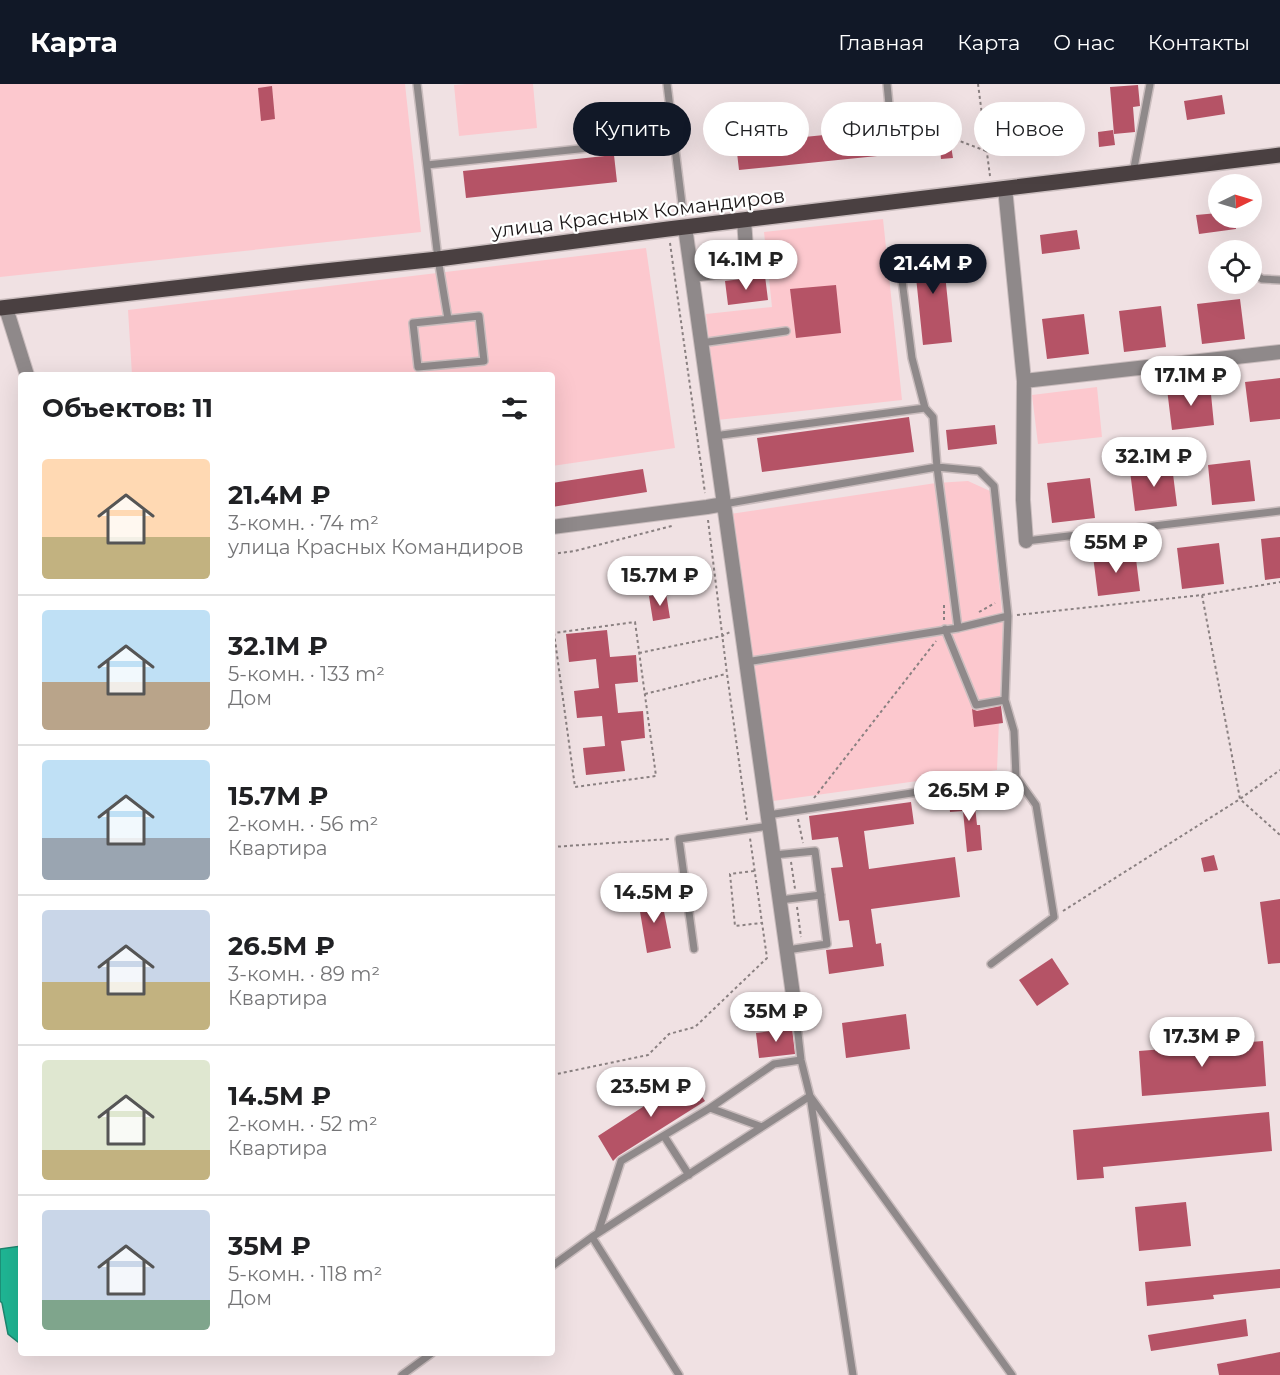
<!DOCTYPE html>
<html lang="ru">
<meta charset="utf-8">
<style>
body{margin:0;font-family:Montserrat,sans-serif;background:#f2f2f2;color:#202124;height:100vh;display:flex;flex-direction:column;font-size:22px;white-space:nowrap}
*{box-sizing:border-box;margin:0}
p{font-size:20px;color:#757577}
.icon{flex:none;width:33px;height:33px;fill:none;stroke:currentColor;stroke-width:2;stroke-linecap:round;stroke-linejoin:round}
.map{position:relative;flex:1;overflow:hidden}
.side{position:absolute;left:18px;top:288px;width:537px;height:984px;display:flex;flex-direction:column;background:#fff;border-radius:6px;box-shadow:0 6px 24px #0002}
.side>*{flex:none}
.banner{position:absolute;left:573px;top:18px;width:570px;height:54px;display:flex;gap:12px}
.needle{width:39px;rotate:85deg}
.fabs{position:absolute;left:1208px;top:90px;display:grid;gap:12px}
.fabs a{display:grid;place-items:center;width:54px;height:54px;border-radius:50%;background:#fff;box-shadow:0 6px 24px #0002;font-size:30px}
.price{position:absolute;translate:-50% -51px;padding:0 14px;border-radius:21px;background:#fff;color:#222;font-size:20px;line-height:39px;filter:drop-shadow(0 2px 3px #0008)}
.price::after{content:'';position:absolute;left:50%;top:36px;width:18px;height:14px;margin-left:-9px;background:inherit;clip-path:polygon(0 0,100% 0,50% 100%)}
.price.current{background:#111827;color:#fff}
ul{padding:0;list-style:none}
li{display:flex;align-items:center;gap:18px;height:150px;padding:0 24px}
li+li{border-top:2px solid #e0e0e0}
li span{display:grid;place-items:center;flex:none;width:168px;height:120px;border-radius:6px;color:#555}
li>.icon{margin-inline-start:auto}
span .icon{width:72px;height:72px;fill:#fffc;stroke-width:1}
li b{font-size:26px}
h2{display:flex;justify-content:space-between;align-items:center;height:72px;padding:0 24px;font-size:26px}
.chip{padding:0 21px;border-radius:27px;background:#fff;box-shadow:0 6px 24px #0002;font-size:21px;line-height:54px}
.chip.current{background:#111827;color:#fff}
header{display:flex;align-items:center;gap:36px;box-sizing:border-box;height:84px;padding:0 30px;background:#111827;color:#fff}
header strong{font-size:28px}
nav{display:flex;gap:33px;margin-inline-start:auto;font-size:21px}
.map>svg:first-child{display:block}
</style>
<header>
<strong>Карта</strong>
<nav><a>Главная</a><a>Карта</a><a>О нас</a><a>Контакты</a></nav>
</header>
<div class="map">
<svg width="1280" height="1291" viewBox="0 0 1280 1291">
<rect width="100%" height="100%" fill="#f0e1e3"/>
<path fill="#fcc8ce" d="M0,0H405L421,148L0,193Z
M467,0H533L537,44L459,52L454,1Z
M883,135L902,316L717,336L706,230L772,223L764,148Z
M646,164L675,364L552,382V291H132L128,226Z
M1097,303L1102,353L1038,360L1032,311Z
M968,397L990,407L1003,538L997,686L773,717L730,430L936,399Z"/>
<path fill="#1fb694" stroke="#1e866f" stroke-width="1.5" d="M21,1162V1258H18L8,1250L2,1219L0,1217V1165Z"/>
<path fill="#b55366" d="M1138,1L1140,22L1133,23L1135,48L1114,50L1110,3Z
M272,2L275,35L261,37L258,4Z
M1222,11L1225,30L1187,36L1184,17Z
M1065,28L1066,48L1029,51L1027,32Z
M884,45L887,71L739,86L736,60Z
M1113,46L1115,61L1099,63L1098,48Z
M951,62L953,74L941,75L940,64Z
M614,71L617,98L466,114L463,87Z
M1218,129V134H1235L1236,145L1199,150L1196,131Z
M1077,146L1080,165L1042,170L1040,151Z
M942,161L952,258L923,261L913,164Z
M765,192L768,216L728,221L725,197Z
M836,201L841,249L796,254L790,205Z
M1240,215L1245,255L1202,260L1197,220Z
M1161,222L1166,263L1124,268L1119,227Z
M1084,230L1089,270L1047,275L1042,235Z
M1280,294V335L1250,338L1245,298Z
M1210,300L1214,341L1172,346L1167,305Z
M909,333L914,368L762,388L757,354Z
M995,341L997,360L948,366L946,346Z
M1250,376L1255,417L1212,421L1208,381Z
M1172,382L1177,422L1135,427L1130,387Z
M643,385L647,408L552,423V399Z
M1090,394L1095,434L1052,439L1047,399Z
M1280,453V494L1265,496L1261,455Z
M1219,459L1224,500L1182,505L1177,464Z
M1135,467L1140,507L1098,512L1093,472Z
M666,509L670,534L653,537L649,512Z
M607,546L610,573L636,571L638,598L615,600L618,629L643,627L645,654L621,657L625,687L586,691L583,664L605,662L602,632L577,634L574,607L599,604L596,575L569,578L566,550Z
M1001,622L1003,639L974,643L972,625L977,627Z
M974,713L977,741H980L982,766L967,768L963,727L950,728L949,715Z
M911,718L914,740L864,747L869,785L955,773L960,813L871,825L876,860L881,859L884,882L829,890L826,866L853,863L849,836L839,837L831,784L843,783L838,753L812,756L809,732Z
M1214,771L1218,786L1204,788L1201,774Z
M661,812L671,864L647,869L638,816Z
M1280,815V879L1268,880L1260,818Z
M1052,874L1069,900L1037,922L1019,896Z
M906,930L910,965L846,974L842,939Z
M792,944L795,970L759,974L756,949Z
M1263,957L1266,1002L1142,1012L1139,967Z
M689,993L705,1017L618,1072L613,1077L598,1052Z
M1269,1028L1272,1067L1103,1083L1104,1094L1077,1096L1073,1046Z
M1186,1118L1191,1162L1139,1167L1135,1123Z
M1280,1185V1204L1213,1211L1214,1215L1147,1222L1145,1198Z
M1246,1235L1248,1252L1151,1267L1148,1251Z
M1280,1268V1291H1219L1217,1280Z"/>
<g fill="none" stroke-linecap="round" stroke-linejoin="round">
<defs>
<path id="service" d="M417,0L438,175L448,235
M667,0L683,128
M887,0L890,31
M427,81L674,55
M1133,89L1150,0
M898,165L912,274L925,324
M1251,188L1262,195L1280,196
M479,232L484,277L418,283L413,239Z
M701,259L786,247
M714,352L925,324L933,333L937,383L724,420
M1026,457L1280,427
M945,545L976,621L1005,616L1008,532L994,402L979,387L937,383L958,544
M746,578L958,544L1008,532
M1005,616L1014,647L1016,693
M768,731L1016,693L1036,721L1054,833L991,880
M774,771L815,767L827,860L787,866
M780,816L821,811
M694,865L679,755L769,742
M796,932L801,976L810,1012L853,1291
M710,1024L762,1043
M664,1052L689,1091
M598,1149L621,1077L710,1024L774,980L801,976
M592,1153L679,1291
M552,1182L592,1153L810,1012L1012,1291
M402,1291L432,1269"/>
<path id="minor" d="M1005,104L1024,297L1023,416L1026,457
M685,143L796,932
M692,191L730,186L742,179L746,164L744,136
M6,224L27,291
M1024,297L1280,268
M552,443L707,423L724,420"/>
<path id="primary" d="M0,224L305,189L438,175L668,145L1280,71"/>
</defs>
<use href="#service" stroke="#cabdbe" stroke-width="10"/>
<use href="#minor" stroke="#cabdbe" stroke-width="16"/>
<use href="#primary" stroke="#cabdbe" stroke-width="18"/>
<path stroke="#8a8081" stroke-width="2" stroke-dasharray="3 3" stroke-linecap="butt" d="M978,0L990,92
M899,34L986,67
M670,159L705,409
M708,436L727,590L747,736
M552,470L575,467L672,442
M1202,511L1240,715L1280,751
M944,521V537
M979,528L995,519
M1017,531L1202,511L1280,498
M635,538L656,692L575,703L554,549Z
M639,569L722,552L730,548
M645,610L726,590
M814,714L936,557
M798,735L803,759
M552,763L669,755
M791,778L795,805
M754,787L730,790L735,842L761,839
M797,823L801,853
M1063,827L1240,715L1280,686
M552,991L648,971L669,950L695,943L767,874L750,754"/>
<use href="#service" stroke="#8f898a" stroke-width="7"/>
<use href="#minor" stroke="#8f898a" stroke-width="14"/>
<use href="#primary" stroke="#4a4041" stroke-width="15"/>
</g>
<g text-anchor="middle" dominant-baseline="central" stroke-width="4.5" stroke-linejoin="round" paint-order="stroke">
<g font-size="20" fill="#1c1718" stroke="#fff">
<text transform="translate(638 129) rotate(-7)">улица Красных Командиров</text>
</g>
</g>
</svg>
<div class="fabs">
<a><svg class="needle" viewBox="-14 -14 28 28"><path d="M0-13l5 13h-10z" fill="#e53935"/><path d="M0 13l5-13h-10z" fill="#757577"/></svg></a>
<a><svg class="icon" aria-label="locate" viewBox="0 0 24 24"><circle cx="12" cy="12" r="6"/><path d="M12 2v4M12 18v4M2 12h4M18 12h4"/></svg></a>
</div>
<b class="price" style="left:746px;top:207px">14.1M ₽</b>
<b class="price current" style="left:933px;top:211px">21.4M ₽</b>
<b class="price" style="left:1191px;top:323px">17.1M ₽</b>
<b class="price" style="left:1154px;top:404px">32.1M ₽</b>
<b class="price" style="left:1116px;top:490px">55M ₽</b>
<b class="price" style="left:660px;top:523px">15.7M ₽</b>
<b class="price" style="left:969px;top:738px">26.5M ₽</b>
<b class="price" style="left:654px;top:840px">14.5M ₽</b>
<b class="price" style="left:776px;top:959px">35M ₽</b>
<b class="price" style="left:1202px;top:984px">17.3M ₽</b>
<b class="price" style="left:651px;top:1034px">23.5M ₽</b>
<div class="banner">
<a class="chip current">Купить</a>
<a class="chip">Снять</a>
<a class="chip">Фильтры</a>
<a class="chip">Новое</a>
</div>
<section class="side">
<h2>Объектов: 11<svg class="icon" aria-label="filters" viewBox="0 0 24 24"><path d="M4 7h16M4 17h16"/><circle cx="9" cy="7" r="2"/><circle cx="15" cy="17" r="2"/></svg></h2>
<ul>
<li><span style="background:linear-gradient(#ffd9b3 65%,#c2b280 0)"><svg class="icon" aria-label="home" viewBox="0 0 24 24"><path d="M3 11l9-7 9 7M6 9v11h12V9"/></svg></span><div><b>21.4M ₽</b><p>3-комн. · 74 m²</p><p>улица Красных Командиров</p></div></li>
<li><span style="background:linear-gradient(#bfe0f5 60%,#b9a48a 0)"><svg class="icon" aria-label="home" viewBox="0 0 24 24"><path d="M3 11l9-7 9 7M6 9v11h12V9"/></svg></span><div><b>32.1M ₽</b><p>5-комн. · 133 m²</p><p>Дом</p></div></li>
<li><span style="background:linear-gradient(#bfe0f5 65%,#9aa5b1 0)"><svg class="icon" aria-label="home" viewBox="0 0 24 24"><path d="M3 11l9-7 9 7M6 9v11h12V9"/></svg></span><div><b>15.7M ₽</b><p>2-комн. · 56 m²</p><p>Квартира</p></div></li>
<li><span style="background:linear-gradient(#c9d6e8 60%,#c2b280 0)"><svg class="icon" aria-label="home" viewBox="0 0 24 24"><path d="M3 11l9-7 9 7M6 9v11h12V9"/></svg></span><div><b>26.5M ₽</b><p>3-комн. · 89 m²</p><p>Квартира</p></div></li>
<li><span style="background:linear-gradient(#dfe7d0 75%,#c2b280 0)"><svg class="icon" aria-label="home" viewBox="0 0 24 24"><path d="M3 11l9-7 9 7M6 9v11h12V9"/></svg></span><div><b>14.5M ₽</b><p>2-комн. · 52 m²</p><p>Квартира</p></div></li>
<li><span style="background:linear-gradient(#c9d6e8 75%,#7fa58c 0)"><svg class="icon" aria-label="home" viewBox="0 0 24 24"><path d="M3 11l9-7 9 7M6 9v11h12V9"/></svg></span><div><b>35M ₽</b><p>5-комн. · 118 m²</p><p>Дом</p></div></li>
</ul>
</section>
</div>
